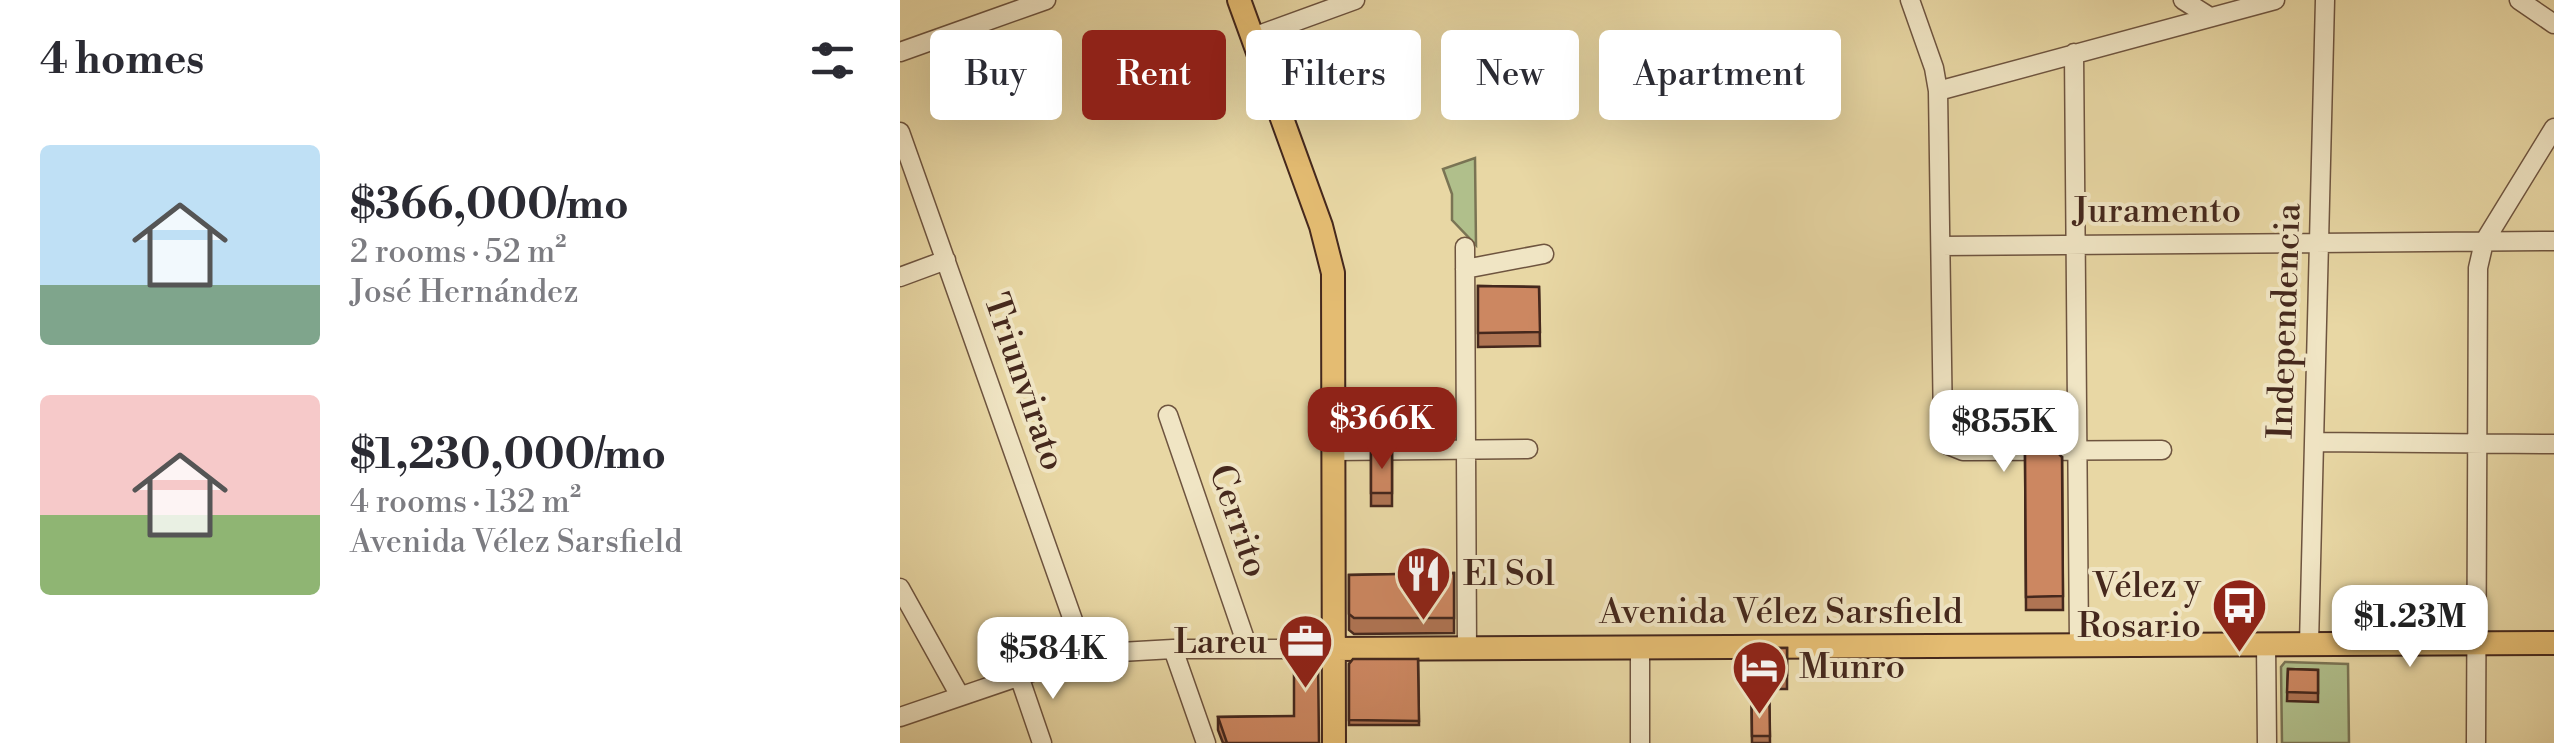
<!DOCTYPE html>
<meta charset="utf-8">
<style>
body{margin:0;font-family:"Libre Bodoni",serif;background:#f2f2f3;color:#2b2b33;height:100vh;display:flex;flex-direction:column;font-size:38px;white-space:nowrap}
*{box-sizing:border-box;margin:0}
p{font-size:32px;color:#7c7c81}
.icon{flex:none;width:55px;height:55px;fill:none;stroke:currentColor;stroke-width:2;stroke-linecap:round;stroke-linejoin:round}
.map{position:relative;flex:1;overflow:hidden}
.panel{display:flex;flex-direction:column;background:#fff;width:900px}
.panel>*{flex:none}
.hud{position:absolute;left:30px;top:30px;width:950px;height:90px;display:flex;gap:20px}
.price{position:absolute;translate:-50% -85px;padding:0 22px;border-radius:20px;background:#fff;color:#222;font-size:32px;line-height:65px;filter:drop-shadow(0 2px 5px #0008)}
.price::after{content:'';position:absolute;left:50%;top:60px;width:30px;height:22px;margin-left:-15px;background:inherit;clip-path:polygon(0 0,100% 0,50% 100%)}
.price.current{background:#8f2418;color:#fff}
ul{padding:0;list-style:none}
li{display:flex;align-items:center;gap:30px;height:250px;padding:0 40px}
li span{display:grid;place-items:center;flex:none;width:280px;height:200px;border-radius:10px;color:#555}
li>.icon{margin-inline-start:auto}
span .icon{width:120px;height:120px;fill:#fffc;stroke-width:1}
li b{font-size:42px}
h2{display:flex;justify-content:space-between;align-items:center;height:120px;padding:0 40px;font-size:42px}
.tag{padding:0 35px;border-radius:10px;background:#fff;box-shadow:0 10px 40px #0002;font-size:35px;line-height:90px}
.tag.current{background:#8f2418;color:#fff}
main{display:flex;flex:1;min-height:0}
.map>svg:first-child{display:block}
</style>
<main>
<section class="panel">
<h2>4 homes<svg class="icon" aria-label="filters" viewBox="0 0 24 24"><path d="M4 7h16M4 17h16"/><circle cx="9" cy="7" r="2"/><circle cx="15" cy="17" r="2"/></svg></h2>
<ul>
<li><span style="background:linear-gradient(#bfe0f5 70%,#7fa58c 0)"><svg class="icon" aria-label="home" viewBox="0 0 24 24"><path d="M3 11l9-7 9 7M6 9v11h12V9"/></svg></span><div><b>$366,000/mo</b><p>2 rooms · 52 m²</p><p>José Hernández</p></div></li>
<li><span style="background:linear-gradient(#f6c9c9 60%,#8fb573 0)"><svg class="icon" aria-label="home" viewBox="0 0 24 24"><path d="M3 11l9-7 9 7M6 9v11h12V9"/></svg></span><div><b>$1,230,000/mo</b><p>4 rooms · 132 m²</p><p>Avenida Vélez Sarsfield</p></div></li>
</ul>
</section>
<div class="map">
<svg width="1654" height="743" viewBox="0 0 1654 743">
<rect width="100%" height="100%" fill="#e8d7a4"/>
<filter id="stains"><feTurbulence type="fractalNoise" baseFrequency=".002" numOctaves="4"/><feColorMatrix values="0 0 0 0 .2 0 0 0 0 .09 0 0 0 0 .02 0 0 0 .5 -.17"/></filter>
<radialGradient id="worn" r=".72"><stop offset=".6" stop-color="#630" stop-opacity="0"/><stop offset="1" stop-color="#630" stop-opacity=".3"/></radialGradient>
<path fill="#b0bf8b" stroke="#7a7454" stroke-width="2.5" d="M575,158L576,245L552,220V194L543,169Z
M1385,662L1448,664L1449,743H1382L1381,667Z"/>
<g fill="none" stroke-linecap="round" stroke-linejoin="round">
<defs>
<path id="minor" d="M1010,0L1034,68L1038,91L1043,429L1048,445L1063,451L1262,450
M1283,0L1310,17
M1619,0L1654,24
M353,37L455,0
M0,52L146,0
M1174,53L1179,645
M1038,91L1375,0
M0,132L185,654
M1041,246L1654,241
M565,247L567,650
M565,269L644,254
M0,277L46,260
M268,415L348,648
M1414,442L1654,444
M433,451L628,449
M0,588L60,696
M1366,644L1367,743
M1409,644L1425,0
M740,647V743
M273,649L306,743
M119,676L142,743
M0,717L185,654L273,649H433
M1576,743L1578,268L1584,242L1654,128"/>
<path id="major" d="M339,0L421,226L433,273L434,743
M433,649L1654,643"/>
</defs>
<use href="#minor" stroke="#6e543f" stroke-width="21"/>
<use href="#major" stroke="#45281d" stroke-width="26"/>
<use href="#minor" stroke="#f0e5c4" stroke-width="18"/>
<use href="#major" stroke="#e4bc72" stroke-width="22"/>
</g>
<path fill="#af7453" stroke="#45281d" stroke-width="2.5" d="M578,286L639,287L640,346L578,347Z
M471,451H492V506H471Z
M1125,451L1162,457L1163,610H1126Z
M554,573V633L454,634L449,630V575Z
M851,648H887V689H869L870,743H852Z
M518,659L519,725H449V664Z
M1388,669L1418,670V702L1387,701Z
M394,716L419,743H323L318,730V717Z"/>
<path fill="#cc8761" stroke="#45281d" stroke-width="2.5" d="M578,286L639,287L640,332L578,333Z
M471,451H492V493H471Z
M1125,451H1156L1162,457L1163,596L1126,597Z
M554,573V618H454L449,614V575Z
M851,648H887V675H869L870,736H852Z
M409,649L418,658L419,743H327L318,717L394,716V650Z
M453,659H518L519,721L449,720V664Z
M1388,669L1418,670V693L1387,692Z"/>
<defs>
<symbol id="restaurant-pin" viewBox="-11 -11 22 30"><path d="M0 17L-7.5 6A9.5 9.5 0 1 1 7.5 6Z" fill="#8f2418" stroke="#f0e5c4"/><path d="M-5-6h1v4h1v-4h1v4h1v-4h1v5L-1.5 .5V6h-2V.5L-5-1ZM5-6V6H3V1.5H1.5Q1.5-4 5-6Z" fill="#fff"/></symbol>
<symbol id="bus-pin" viewBox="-11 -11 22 30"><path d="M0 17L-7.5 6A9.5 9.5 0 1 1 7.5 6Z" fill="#8f2418" stroke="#f0e5c4"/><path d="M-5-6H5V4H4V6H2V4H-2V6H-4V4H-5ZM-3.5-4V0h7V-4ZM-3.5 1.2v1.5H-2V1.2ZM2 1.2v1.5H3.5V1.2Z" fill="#fff"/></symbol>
<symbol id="office-pin" viewBox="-11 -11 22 30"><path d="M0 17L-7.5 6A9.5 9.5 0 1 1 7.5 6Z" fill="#8f2418" stroke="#f0e5c4"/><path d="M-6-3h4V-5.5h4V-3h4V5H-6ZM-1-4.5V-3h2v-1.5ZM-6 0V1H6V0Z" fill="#fff"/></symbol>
<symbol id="hotel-pin" viewBox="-11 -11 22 30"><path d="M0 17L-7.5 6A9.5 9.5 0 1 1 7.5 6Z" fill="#8f2418" stroke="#f0e5c4"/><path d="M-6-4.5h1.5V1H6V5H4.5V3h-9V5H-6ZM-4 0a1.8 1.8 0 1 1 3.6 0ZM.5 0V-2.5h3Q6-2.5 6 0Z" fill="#fff"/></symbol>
</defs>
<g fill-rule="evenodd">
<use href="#restaurant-pin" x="492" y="542" width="63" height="86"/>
<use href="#bus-pin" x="1308" y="574" width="63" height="86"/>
<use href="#office-pin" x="374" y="610" width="63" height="86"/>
<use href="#hotel-pin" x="828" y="636" width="63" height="86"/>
</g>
<g text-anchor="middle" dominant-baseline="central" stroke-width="8" stroke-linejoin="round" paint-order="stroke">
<g font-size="35" fill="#45281d" stroke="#f0e5c4">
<text x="1257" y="211">Juramento</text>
<text transform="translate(1385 321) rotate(-88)">Independencia</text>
<text transform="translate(124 382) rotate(71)">Triunvirato</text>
<text transform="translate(338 521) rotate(71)">Cerrito</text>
<text x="881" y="612">Avenida Vélez Sarsfield</text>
</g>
<g font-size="35" fill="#45281d" stroke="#f0e5c4" text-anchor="start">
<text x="563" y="574">El Sol</text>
<text x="1301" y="586" text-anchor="end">Vélez y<tspan x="1301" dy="40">Rosario</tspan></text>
<text x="367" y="642" text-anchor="end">Lareu</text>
<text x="899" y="667">Munro</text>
</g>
</g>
<rect width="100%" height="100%" filter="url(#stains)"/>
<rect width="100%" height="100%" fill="url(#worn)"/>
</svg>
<b class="price current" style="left:482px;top:472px">$366K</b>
<b class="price" style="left:1104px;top:475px">$855K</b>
<b class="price" style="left:1510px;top:670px">$1.23M</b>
<b class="price" style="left:153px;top:702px">$584K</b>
<div class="hud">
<a class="tag">Buy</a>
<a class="tag current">Rent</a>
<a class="tag">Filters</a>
<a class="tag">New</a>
<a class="tag">Apartment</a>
</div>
</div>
</main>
